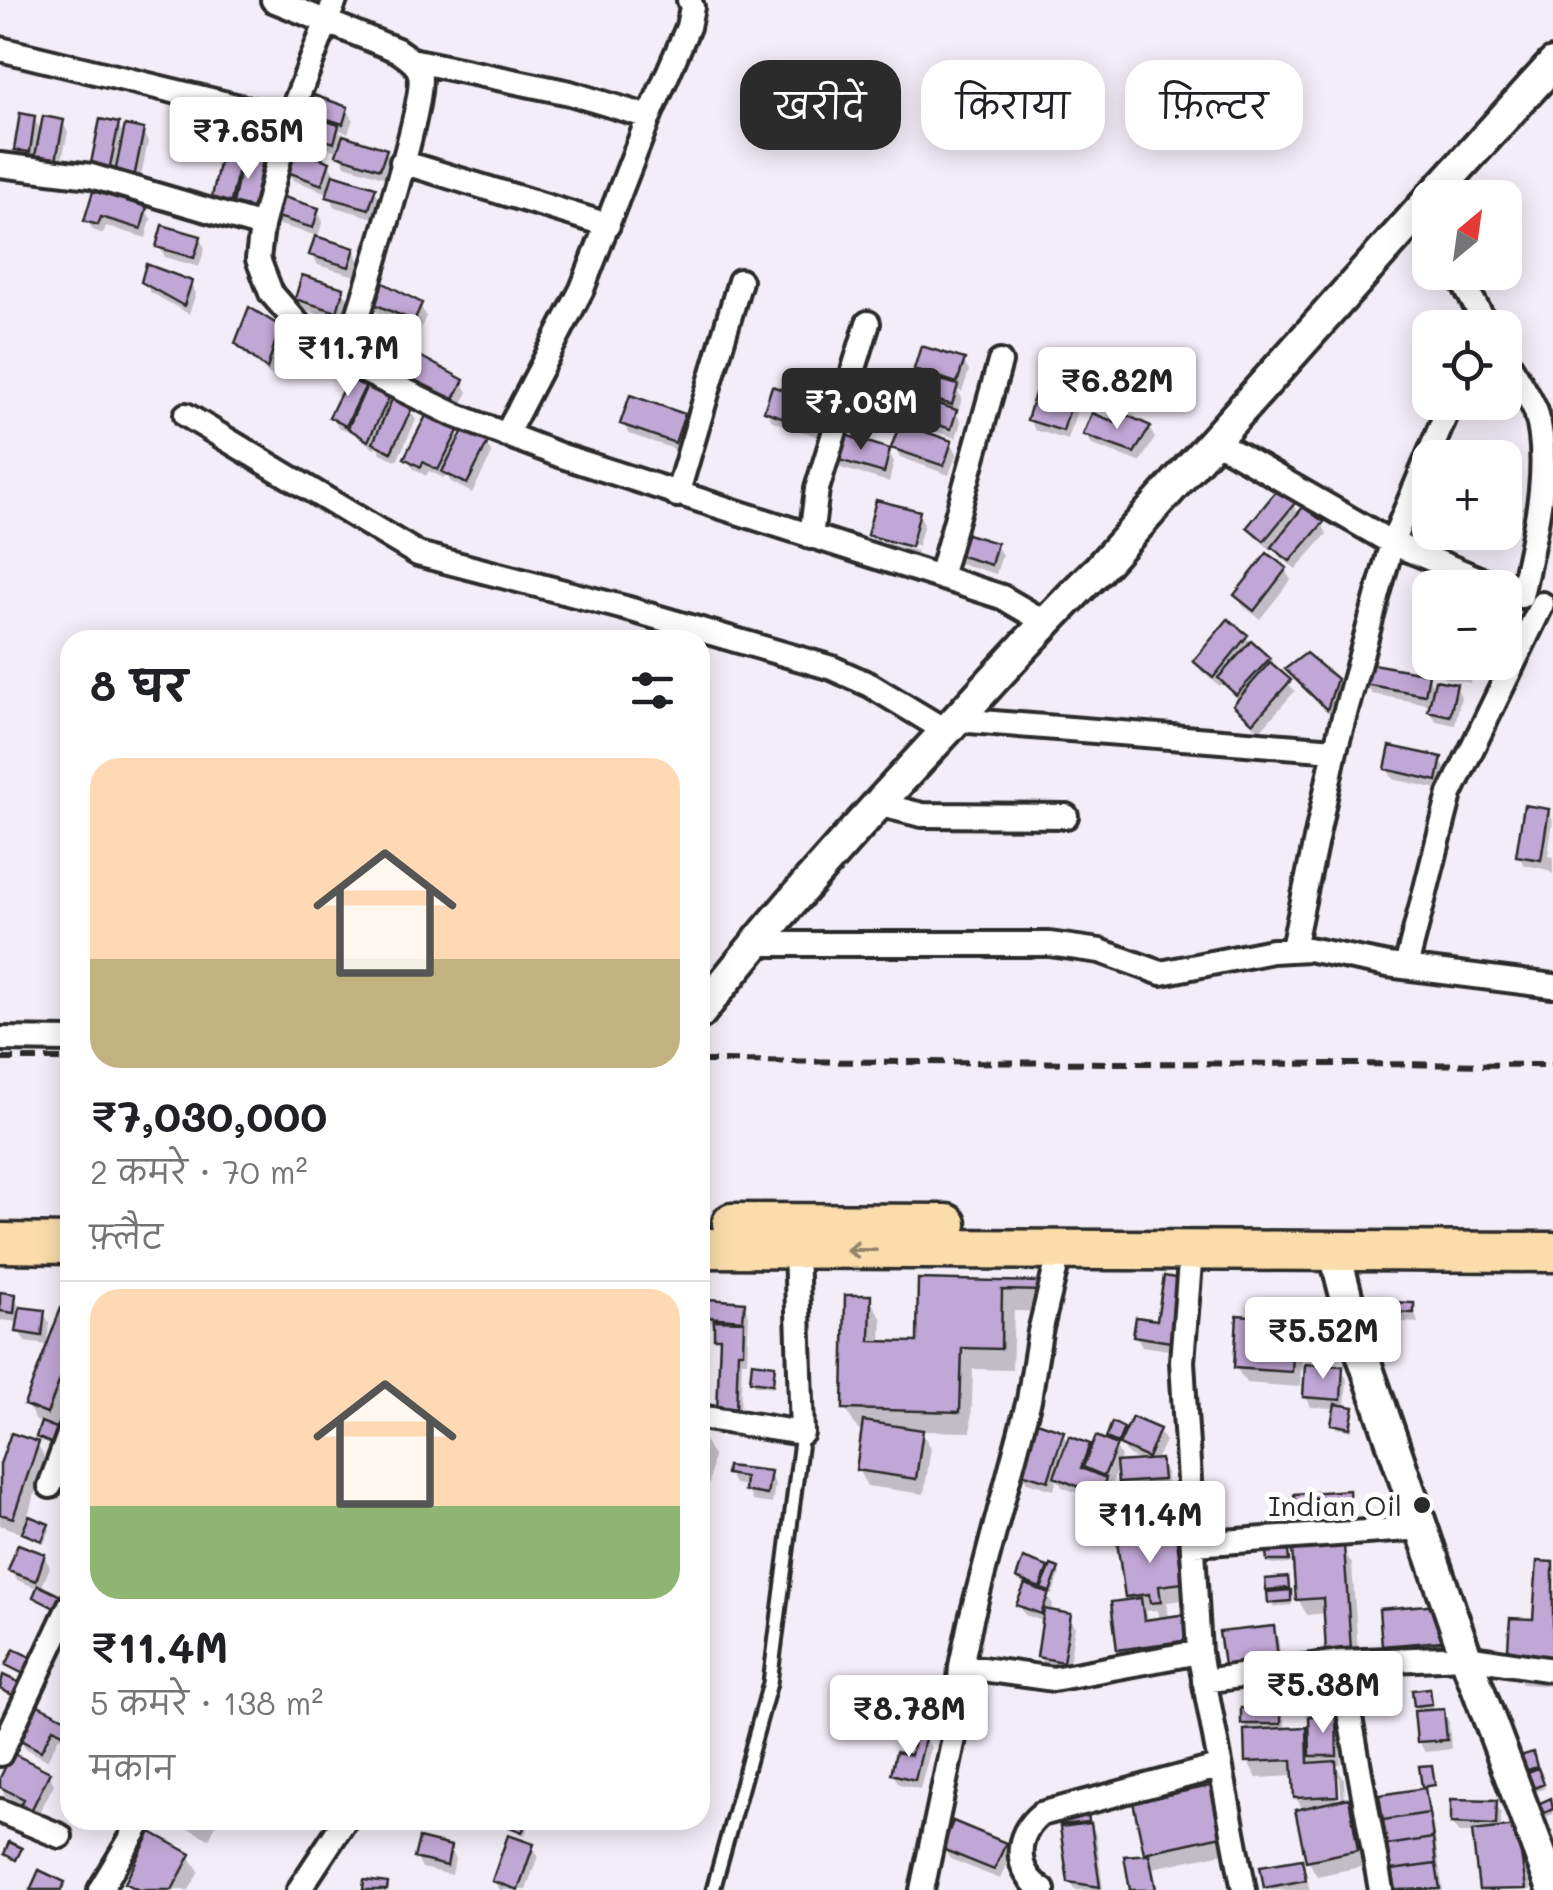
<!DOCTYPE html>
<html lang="hi">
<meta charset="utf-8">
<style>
body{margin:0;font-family:Mali,"Playpen Sans Deva",sans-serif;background:#f6f6f6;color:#202124;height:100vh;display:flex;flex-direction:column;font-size:38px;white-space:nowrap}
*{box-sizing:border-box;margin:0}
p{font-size:32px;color:#757577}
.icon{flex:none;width:55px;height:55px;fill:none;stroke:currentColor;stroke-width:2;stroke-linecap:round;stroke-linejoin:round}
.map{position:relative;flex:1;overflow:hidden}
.drawer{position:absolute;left:60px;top:630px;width:650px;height:1200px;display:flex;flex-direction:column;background:#fff;border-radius:30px;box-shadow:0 5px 25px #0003}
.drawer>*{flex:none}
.banner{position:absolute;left:740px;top:60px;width:662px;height:90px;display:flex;gap:20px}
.needle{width:65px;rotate:29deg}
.controls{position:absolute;left:1412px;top:180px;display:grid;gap:20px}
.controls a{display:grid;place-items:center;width:110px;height:110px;border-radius:20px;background:#fff;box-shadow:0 5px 25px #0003;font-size:50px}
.price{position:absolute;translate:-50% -85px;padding:0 22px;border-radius:10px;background:#fff;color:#222;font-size:32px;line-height:65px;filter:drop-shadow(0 2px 5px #0008)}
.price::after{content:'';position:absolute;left:50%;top:60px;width:30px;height:22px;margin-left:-15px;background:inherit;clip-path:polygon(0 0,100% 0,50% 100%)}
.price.selected{background:#2b2b2b;color:#fff}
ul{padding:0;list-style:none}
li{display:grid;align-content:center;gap:20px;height:530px;padding:0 30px}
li+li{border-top:2px solid #e0e0e0}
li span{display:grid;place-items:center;height:310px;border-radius:30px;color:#555}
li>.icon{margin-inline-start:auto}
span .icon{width:180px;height:180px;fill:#fffc;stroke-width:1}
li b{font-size:42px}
h2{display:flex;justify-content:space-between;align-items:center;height:120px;padding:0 30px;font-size:42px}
.pill{padding:0 35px;border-radius:30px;background:#fff;box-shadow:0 5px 25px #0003;font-size:35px;line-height:90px}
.pill.selected{background:#2b2b2b;color:#fff}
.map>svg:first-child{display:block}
</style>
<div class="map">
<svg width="1553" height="1890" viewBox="0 0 1553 1890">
<rect width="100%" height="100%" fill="#f3edf7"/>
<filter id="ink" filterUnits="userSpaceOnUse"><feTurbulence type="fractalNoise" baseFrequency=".01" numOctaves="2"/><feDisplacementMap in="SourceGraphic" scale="20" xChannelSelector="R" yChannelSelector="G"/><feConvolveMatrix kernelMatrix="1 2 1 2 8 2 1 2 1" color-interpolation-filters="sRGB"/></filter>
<g filter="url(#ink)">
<path fill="#0003" fill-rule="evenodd" d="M309,96L347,109L353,119L348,133L339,130L344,138L385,151L391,161L386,178L345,165L340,152L301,139L296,129Z
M228,115L234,125L226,158L239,160L243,168L261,162L267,172L258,217L242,213L237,206L235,215L220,212L222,163L208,161L202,151Z
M34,118L42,133L62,122L68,132L60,169L43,165L36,152L34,161L22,159L16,149Z
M118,125L125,137L142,131L148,142L139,187L98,177Z
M329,164L334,174L374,189L380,199L374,218L335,207L330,194L293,180L287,170Z
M95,194L145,209L151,219L146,238L106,226L103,234L93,230L87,220Z
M317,210L323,221L317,239L353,250L359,260L355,276L318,265L312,255L317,236L280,225L274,215Z
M199,238L205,248L199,267L165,257L159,246Z
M144,282L190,283L196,293L189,314L150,292Z
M343,290L349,300L342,321L303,309L297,299Z
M370,301L420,305L426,316L420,330L376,311Z
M278,327L284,338L272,376L244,353L238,343Z
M963,361L969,371L962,392L957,390L962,398L957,415L961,422L956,438L908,423L902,413L916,400L911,391L921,377L917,369Z
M352,376L388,398L392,405L410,410L416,420L397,461L381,453L377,445L374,449L354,433L338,427L332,417Z
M462,382L468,392L456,414L412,391Z
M1071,400L1077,410L1068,440L1035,430L1030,420Z
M823,407L829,417L822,438L772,421L766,411Z
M683,416L689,426L680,451L629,434L623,423Z
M1122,427L1149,428L1155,438L1140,462L1092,445L1086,435Z
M456,433L461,441L486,444L492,454L472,493L451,482L446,474L444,478L429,471L426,476L413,468L407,458Z
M951,443L957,453L949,475L900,457L894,447Z
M888,451L894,462L889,482L841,468L835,458Z
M1293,505L1299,515L1322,524L1327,534L1296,569L1280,557L1273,546L1270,549L1256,537L1250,527Z
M918,513L924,523L918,546L874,535V540L917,551L916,556L876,545L870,535Z
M996,545L1002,555L996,574L959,563L953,553Z
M1285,570L1291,580L1260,619L1243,606L1237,596Z
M1246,637L1295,691L1260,731L1242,715L1236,705L1240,701L1223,682L1220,686L1202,672L1196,662Z
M1440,662H1474L1470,683L1444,678L1439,668Z
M1288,670L1335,681L1341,691L1333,717L1294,680Z
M1427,676L1435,689L1456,687L1461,697L1455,725L1436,721L1430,711L1432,705L1372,694L1366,684Z
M1440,760L1446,770L1442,790L1393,779L1387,769Z
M1548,811L1553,820L1548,856L1553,857V874L1545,869L1524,865L1518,855Z
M921,1281L1041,1284L1053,1312L1014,1311L1012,1370L973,1369L971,1432L921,1431L931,1448L924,1494L867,1486L858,1470L864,1430H858L845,1408L869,1298L882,1319L881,1343L919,1345Z
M0,1295L14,1296L20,1309L43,1312L49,1322L47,1345L25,1342L19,1331L20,1322L0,1320Z
M743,1304L749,1315L747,1361H742L740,1421L726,1420L722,1348L709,1316Z
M1363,1304L1413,1306L1418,1323L1391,1321L1390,1347L1367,1346Z
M70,1314V1390L56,1429L60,1435L55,1447L41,1441L38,1437L43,1423L36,1421L27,1405Z
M1294,1321L1303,1337L1300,1387L1246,1383L1236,1367Z
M1160,1323L1182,1352L1142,1346L1136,1336Z
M774,1368V1387L755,1385L752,1381Z
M1341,1369L1347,1379L1345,1408L1354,1414L1352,1431L1336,1428L1337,1408L1311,1407L1306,1397Z
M1123,1430L1126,1436L1159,1431L1165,1441L1155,1462H1160L1166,1472L1171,1527L1117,1529L1111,1519L1109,1492L1105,1504L1062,1487L1057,1478L1054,1490L1027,1482L1021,1472L1062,1433L1069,1444L1088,1446L1092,1453L1114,1446L1109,1437ZM1112,1442L1123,1447L1128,1455L1145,1463L1120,1482L1124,1489L1110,1490L1121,1457Z
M700,1439L704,1440L713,1456L709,1485L700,1484Z
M37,1444L46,1460L27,1518L47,1526L50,1530L44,1544L27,1537L23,1529L21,1533L0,1525V1471Z
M70,1460V1483L63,1480Z
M729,1474H769L775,1484L772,1504L752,1501L747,1486L734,1484Z
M1348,1493L1353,1503L1356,1532L1305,1535Z
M1174,1538L1184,1553L1190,1599L1167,1602L1169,1619L1185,1617L1198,1656L1129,1666L1120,1650L1130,1602L1127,1596ZM1156,1610L1162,1620L1149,1622L1145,1611Z
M1342,1548L1352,1564L1359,1666L1338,1667L1329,1651L1326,1613L1307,1615L1298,1599Z
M1287,1554L1290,1564L1272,1565L1269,1561Z
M44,1556L50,1567L41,1589L59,1598L61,1603L57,1611L38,1601L35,1597L39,1589L17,1580L11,1570Z
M1553,1565V1686L1522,1684L1510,1662L1535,1622Z
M1046,1569L1049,1575L1058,1570L1060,1574L1052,1595L1046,1593L1053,1605L1050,1613L1069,1616L1075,1626L1068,1671L1045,1667L1039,1657L1045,1622L1025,1615L1019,1605L1025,1589L1019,1578Z
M1286,1579L1292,1605L1273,1607L1268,1581Z
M1444,1617L1447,1651L1390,1655L1384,1645Z
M1272,1628L1278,1638L1282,1667L1232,1674L1226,1664Z
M70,1691V1710L64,1704Z
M1429,1691L1433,1712L1443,1711L1449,1722L1451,1749L1425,1752L1419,1742L1420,1713L1416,1705Z
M1332,1696L1335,1711L1307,1714L1305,1710Z
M36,1707L70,1724V1743L59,1737L47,1760L25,1748L20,1738Z
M1279,1711L1285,1721V1730L1305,1729L1312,1742L1334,1718L1340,1728L1341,1765H1336L1344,1780L1345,1801L1357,1817L1365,1866L1317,1876L1308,1860L1304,1811L1296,1798L1295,1776L1257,1778L1248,1762L1249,1732L1244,1723ZM1335,1777H1340L1342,1809H1337Z
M925,1737L931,1748L920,1789L899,1784L893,1774L912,1759Z
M1534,1759L1545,1788L1533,1793L1520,1772Z
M48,1774L54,1784L33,1826L24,1805L5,1796L0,1783Z
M1213,1787L1233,1851L1153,1868L1158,1890H1133L1149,1856L1147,1852Z
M1423,1791L1429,1801L1443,1890H1396L1382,1797Z
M1550,1802L1553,1814L1540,1820L1535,1808Z
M1495,1803L1501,1813V1830L1525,1844L1531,1890H1482L1474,1833H1459L1453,1823Z
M1087,1814L1096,1835L1103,1890H1075L1070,1881L1063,1824Z
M184,1820H218L209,1839L189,1829Z
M510,1820H530L525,1835L510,1829Z
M1004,1845L1010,1855L1000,1879L950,1859L944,1849Z
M532,1846L538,1856L526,1890H500L494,1881Z
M450,1849L455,1859L452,1875L422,1868L416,1858Z
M189,1856L199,1871L189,1890H132L128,1883Z
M1301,1862L1310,1890H1268L1266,1887Z"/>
<path fill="#c1a7d5" stroke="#2b2b2b" stroke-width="2.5" d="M308,93L348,107L343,124L302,111Z
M210,109L230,113L219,154L199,151Z
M299,112L339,125L334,143L293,129Z
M20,113L35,116L30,152L14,150Z
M43,116L64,120L56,160L35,156Z
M100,119L119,123L109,171L90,168Z
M125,125L144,129L134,178L115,173Z
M343,135L387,149L380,169L336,155Z
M293,148L330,162L322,185L285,171Z
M221,154L241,158L230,206L211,202Z
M243,155L263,160L253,208L233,204Z
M333,174L376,187L369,209L326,197Z
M93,191L147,207L141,229L101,217L98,225L84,221Z
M277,195L319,208L313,228L271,215Z
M162,225L201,236L194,258L156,247Z
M315,236L355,248L349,267L309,255Z
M146,264L192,281L184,306L141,282Z
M302,275L344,288L337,312L295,299Z
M374,278L422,303L414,321L367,301Z
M249,307L280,326L267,369L235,343Z
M921,346L965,359L957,383L914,369Z
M418,355L464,380L450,406L404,381Z
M914,372L958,385L952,405L908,392Z
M351,373L368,381L346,426L329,417Z
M368,383L390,396L368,441L348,428Z
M772,386L825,405L816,429L764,411Z
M1037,387L1073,398L1063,431L1027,420Z
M906,394L957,410L951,429L900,413Z
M630,395L685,414L675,443L620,424Z
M393,397L412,408L391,452L373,443Z
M1092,413L1120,424L1124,414L1151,426L1134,453L1083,435Z
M427,414L458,431L438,470L423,462L421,467L404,458Z
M900,423L952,441L944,466L891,448Z
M464,429L488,442L467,484L442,472Z
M839,433L890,449L884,473L832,458Z
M1278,489L1295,503L1264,541L1247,527Z
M876,500L920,511L911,547L867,535Z
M1303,507L1324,522L1290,561L1271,547Z
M957,531L997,543L991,565L951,553Z
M1267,553L1287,568L1254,611L1234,595Z
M1228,619L1248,635L1213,678L1193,661Z
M1251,641L1270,658L1236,695L1218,678Z
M1306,653L1337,679L1327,710L1285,669Z
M1270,662L1291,680L1253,723L1233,705Z
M1437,662H1468L1465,674L1436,668Z
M1367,663L1429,674L1425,695L1364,684Z
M1435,680L1457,684L1450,716L1428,711Z
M1390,746L1442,757L1437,781L1385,769Z
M1524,805L1549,809L1541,860L1516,856Z
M1164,1276L1187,1280L1177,1343L1133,1336L1136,1317L1157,1320Z
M918,1279L1042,1282V1291L1002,1290L1001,1349L962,1348L960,1412L843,1409L845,1295H871L870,1341L917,1342Z
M0,1292L16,1294L14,1313L0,1311Z
M708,1299L745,1302L743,1320L707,1317Z
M1360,1301L1414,1303V1313L1386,1312V1338L1359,1337Z
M20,1307L45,1310L42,1336L16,1332Z
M61,1308L70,1311V1371L64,1369L47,1414L24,1405Z
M1237,1315L1295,1319L1292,1372L1234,1368Z
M714,1320L744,1321L743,1352H738L736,1412L717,1411L720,1338H714Z
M752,1362L775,1365L773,1384L750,1381Z
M1305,1364L1343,1366L1341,1400L1303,1397Z
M1335,1404L1354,1407L1350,1428L1331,1424Z
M1132,1417L1160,1429L1148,1458L1119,1445Z
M863,1421L923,1430L916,1479L856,1470Z
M1034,1421L1064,1431L1048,1481L1018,1472Z
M41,1422L59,1429L53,1444L36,1437Z
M1112,1422L1124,1428L1118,1443L1106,1438Z
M11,1433L39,1442L13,1518L0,1514V1464Z
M1069,1436L1090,1444L1081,1468L1106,1478L1100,1495L1054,1477Z
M1096,1436L1117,1445L1104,1476L1083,1467Z
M1161,1459L1163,1480L1118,1483L1116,1462Z
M727,1466L771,1471L767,1495L744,1491L745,1477L726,1474Z
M1165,1485L1166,1517L1108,1519L1107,1487Z
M1349,1490L1351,1523L1297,1526L1294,1494Z
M29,1516L49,1524L42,1541L22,1533Z
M1176,1535L1183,1583L1159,1586L1161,1602L1150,1603L1149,1594L1125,1597L1117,1542Z
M18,1544L45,1554L36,1581L8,1571Z
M1344,1545L1351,1650L1326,1652L1323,1598L1296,1600L1292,1549Z
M1288,1551L1289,1561H1267L1266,1552Z
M1023,1558L1048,1567L1040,1588L1016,1578Z
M1537,1561L1553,1562V1666L1507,1663L1510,1618L1533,1619Z
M1051,1565L1059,1568L1050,1592L1041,1589Z
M1288,1577L1289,1588L1266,1590L1265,1579Z
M1025,1584L1049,1593L1041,1614L1016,1605Z
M38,1585L61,1596L55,1608L33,1597Z
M1291,1590V1601L1268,1603L1267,1592Z
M1141,1598L1144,1620L1187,1614L1190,1640L1117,1650L1111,1602Z
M1439,1604L1442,1641L1382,1646L1379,1609Z
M1044,1609L1071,1614L1063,1662L1037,1657Z
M1274,1626L1278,1657L1224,1665L1219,1632Z
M14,1649L39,1661L30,1677L6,1665Z
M3,1675L27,1686L21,1699L0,1689Z
M1430,1688L1432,1704L1414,1706L1412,1690Z
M1333,1693L1335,1708L1303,1711L1301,1696Z
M34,1703L70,1721V1737L53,1728L41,1751L17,1738Z
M1241,1708H1281V1724H1241Z
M1444,1709L1447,1740L1417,1742L1414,1711Z
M1309,1716H1336L1337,1756H1310Z
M1307,1727L1308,1763L1336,1761L1338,1796L1294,1798L1292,1760L1245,1762L1244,1730Z
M916,1733L926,1735L915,1780L891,1774L896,1752L911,1755Z
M1533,1752L1537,1767L1518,1773L1514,1758Z
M12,1753L50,1772L28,1817L17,1812L24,1799L0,1787V1778Z
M1432,1765L1435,1785L1422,1787L1419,1766Z
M1538,1768L1544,1784L1529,1790L1523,1774Z
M1215,1785L1226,1835L1144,1853L1133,1802Z
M1425,1788L1429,1813L1383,1820L1379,1795Z
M1349,1798L1358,1850L1306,1861L1295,1810Z
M1551,1798L1553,1809L1536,1817L1531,1807Z
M1451,1799L1497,1800L1496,1825L1451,1823Z
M1088,1811L1089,1822L1060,1825L1059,1815Z
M1429,1813L1433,1838L1387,1845L1383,1820Z
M508,1820H528L522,1832L505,1825Z
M953,1821L1006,1843L994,1870L942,1849Z
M1091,1823L1100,1887L1068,1882L1060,1827Z
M1517,1826L1526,1889L1479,1890L1472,1831Z
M151,1832L191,1854L172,1890H139L125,1883Z
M508,1835L534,1844L518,1890L492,1881Z
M419,1838L451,1846L447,1866L414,1858Z
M1433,1838L1436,1864L1391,1870L1387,1845Z
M9,1842L22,1848L16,1860L4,1854Z
M1149,1854L1156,1890H1130L1124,1856Z
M1302,1859L1306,1880L1264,1888L1260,1866Z
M1436,1864L1440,1889L1394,1890L1391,1870Z
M39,1870L65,1882L61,1890H30Z
M364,1880L388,1883L387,1890H363Z"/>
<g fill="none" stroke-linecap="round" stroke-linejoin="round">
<defs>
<path id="service" d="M713,1890L770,1683L802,1433"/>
<path id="minor" d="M273,0L397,50C405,56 415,61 419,71C430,96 356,321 344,361
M0,49L289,119
M411,60L570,93L649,117
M402,162L608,225
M0,165L91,176L262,226L258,259L271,293L313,341L344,361L455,415L562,456L1002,597L1045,622
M262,226L289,119L335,0
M1457,272L1488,328
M1505,357C1515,375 1528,393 1536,412C1553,469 1533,538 1521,596
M186,415L418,554L625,608L832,668L870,685L946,731
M506,435L582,289L649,117L688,27L692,7L689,0
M1213,440L1392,543L1501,588
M677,495L740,281
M811,537L817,489L868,323
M940,577L1000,362
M956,720L1335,750
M877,804L922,815L1066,816
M754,944H1049L1100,951L1161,973L1272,951L1308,949L1388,965L1553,986
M1293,948L1335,750L1392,543L1451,402
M1406,967L1450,794L1542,604
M0,1039L70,1040
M1191,1251L1182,1361L1199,1652L1244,1890
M700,1417L802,1433L796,1249
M50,1486L70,1432
M1195,1544L1423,1528
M1340,1662L1381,1890
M961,1666L1053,1679L1199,1652
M1204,1681L1340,1662L1466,1657L1553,1670
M0,1754L70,1605
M0,1811L60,1836
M100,1890L142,1820
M299,1890L345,1820
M922,1890L957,1724L961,1666L971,1619L1029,1400L1040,1332L1060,1250
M1043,1890C1013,1871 1014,1835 1041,1814L1218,1767"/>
<path id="tertiary" d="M1431,198L1553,64
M700,1013C777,914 861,822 947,730C997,676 1045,621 1099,569L1430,199
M1334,1249L1357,1339L1466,1657L1553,1889"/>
<path id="primary" d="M732,1223L947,1224
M0,1243L70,1244
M700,1248L1553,1252"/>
</defs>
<use href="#service" stroke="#2b2b2b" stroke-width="19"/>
<use href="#minor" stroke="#2b2b2b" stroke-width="30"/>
<use href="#tertiary" stroke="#2b2b2b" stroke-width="38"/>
<use href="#primary" stroke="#2b2b2b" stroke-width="45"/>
<use href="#service" stroke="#fff" stroke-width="11"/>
<use href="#minor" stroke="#fff" stroke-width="22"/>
<use href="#tertiary" stroke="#fff" stroke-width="30"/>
<use href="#primary" stroke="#faddab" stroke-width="38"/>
<path stroke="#2b2b2b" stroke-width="6" stroke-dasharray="15 8" stroke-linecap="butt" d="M0,1059H70
M700,1061L1553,1065"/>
</g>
<defs><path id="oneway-shaft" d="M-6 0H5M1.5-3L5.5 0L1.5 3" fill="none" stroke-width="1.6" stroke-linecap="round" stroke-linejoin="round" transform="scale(2.5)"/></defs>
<use stroke="#92846b" href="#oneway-shaft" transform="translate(861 1250) rotate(-180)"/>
</g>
<circle fill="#2b2b2b" stroke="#fff" stroke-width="4" cx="1422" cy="1505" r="10"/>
<g text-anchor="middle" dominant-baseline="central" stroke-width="10" stroke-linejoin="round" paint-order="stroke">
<g font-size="28" fill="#2b2b2b" stroke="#fff" text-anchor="end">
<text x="1402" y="1505">Indian Oil</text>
</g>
</g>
</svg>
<div class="controls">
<a><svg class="needle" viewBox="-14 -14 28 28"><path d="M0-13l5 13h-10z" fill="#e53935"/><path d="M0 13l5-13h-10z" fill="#757577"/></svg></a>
<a><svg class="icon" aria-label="locate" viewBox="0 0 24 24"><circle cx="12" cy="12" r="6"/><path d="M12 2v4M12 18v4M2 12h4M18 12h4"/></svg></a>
<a>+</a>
<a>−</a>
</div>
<b class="price" style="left:248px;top:182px">₹7.65M</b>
<b class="price" style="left:348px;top:399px">₹11.7M</b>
<b class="price" style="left:1117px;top:432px">₹6.82M</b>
<b class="price selected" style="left:861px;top:453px">₹7.03M</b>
<b class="price" style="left:1323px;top:1382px">₹5.52M</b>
<b class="price" style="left:1150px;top:1566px">₹11.4M</b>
<b class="price" style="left:1323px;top:1736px">₹5.38M</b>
<b class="price" style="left:909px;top:1760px">₹8.78M</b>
<div class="banner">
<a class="pill selected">खरीदें</a>
<a class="pill">किराया</a>
<a class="pill">फ़िल्टर</a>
</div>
<section class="drawer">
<h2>8 घर<svg class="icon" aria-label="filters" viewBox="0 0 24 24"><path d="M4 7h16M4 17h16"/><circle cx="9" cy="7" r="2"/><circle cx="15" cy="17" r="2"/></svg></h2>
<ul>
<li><span style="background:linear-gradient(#ffd9b3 65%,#c2b280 0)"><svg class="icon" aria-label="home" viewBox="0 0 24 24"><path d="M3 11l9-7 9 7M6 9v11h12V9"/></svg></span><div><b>₹7,030,000</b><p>2 कमरे · 70 m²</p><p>फ़्लैट</p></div></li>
<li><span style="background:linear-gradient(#ffd9b3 70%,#8fb573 0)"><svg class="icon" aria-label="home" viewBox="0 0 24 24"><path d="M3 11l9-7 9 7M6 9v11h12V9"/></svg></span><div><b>₹11.4M</b><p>5 कमरे · 138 m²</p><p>मकान</p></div></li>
</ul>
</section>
</div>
